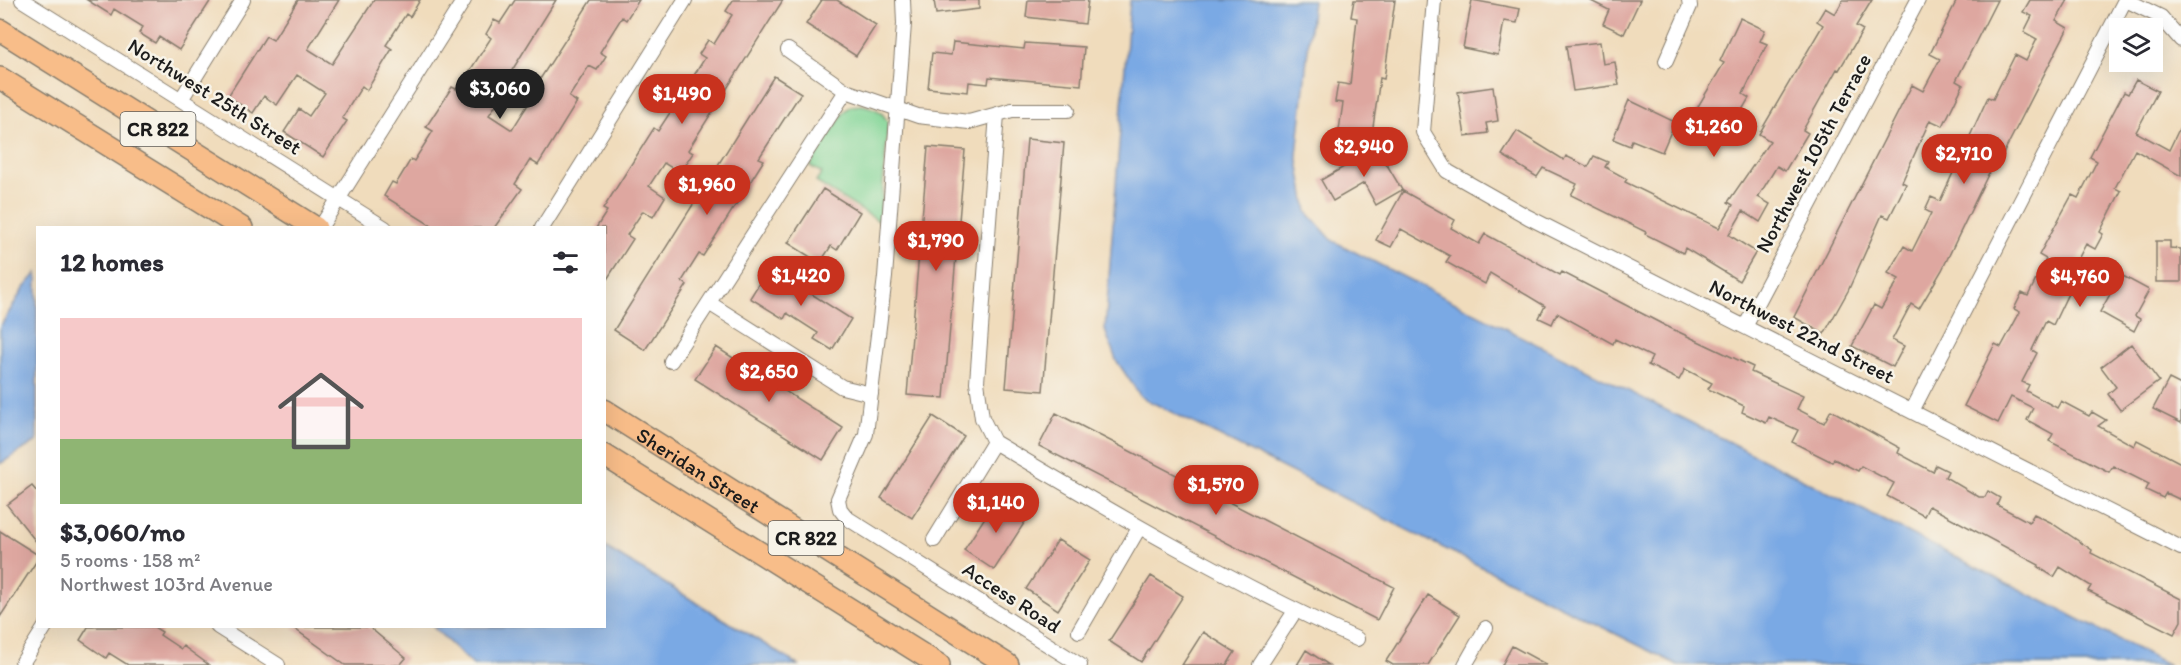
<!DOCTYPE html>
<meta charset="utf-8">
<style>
body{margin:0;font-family:Itim,sans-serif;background:#f2f2f3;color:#2b2b33;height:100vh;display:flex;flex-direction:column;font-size:22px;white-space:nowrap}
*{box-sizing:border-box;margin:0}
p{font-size:20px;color:#7c7c81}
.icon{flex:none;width:33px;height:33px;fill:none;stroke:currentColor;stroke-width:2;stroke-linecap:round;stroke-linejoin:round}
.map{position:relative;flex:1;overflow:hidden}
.details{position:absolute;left:36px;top:226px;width:570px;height:402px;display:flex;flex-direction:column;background:#fff;border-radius:0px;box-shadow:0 6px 24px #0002}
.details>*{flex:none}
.buttons{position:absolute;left:2109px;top:18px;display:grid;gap:12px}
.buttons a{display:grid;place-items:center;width:54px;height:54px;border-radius:0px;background:#fff;box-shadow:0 6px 24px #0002;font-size:30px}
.price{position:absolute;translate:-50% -51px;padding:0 14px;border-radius:21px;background:#c8321e;color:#fff;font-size:20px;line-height:39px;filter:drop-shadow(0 2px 3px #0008)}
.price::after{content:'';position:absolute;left:50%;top:36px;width:18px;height:14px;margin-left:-9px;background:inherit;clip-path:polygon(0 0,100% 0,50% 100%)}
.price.selected{background:#222;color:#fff}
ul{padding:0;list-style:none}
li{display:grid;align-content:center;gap:12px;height:318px;padding:0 24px}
li span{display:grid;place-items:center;height:186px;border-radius:0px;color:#555}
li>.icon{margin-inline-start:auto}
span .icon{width:108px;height:108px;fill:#fffc;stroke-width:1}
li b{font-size:26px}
h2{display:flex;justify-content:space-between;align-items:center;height:72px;padding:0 24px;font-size:26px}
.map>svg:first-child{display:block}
</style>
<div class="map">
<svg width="2181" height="665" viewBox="0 0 2181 665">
<rect width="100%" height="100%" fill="#f7f3e8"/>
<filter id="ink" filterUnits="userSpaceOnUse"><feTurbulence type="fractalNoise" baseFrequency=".0167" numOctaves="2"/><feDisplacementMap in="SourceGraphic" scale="12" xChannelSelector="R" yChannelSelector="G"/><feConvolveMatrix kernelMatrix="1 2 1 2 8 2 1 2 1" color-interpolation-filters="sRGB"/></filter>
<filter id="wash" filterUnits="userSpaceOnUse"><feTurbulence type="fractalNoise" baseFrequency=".008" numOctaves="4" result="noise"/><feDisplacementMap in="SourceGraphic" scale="24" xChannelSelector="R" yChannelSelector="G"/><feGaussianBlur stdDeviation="1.35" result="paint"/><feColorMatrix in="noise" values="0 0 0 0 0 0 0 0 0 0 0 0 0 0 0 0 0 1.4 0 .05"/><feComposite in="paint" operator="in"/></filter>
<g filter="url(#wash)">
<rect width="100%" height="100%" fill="#f0dcbc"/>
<path fill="#83d698" stroke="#50795a" stroke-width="1.5" d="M862,105C875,108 882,110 888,123L880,222L816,182L822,173L810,166L844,112L851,106Z"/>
<path fill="#7aa9e4" stroke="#4b6280" stroke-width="1.5" d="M1130,0H1313L1297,155L1307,212L1333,241L2169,665H1678L1141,397L1116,360L1105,330Z
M37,273V441L0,464V327L23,289Z
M605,547L776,651L798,665H473L433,627H604Z"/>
<g id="blocks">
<path fill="#dea7a0" d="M87,0H211L179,50L159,37L155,43L139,33L143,27L114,9L111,15Z
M298,0H339L308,49L332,64L374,0H420L410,17L406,14L386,45L392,49L367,90L362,86L342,118L347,121L323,157L284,132L299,109L309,116L325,93L297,75L277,105L264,96L253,113L228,96L266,36L273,40Z
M515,0H556L501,88L505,91L489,115L512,130L534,95L531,93L591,0H639L626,20L622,17L600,52L606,56L597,70L589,66L569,97L577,102L538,165L530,160L515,184L522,189L494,228H435L384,196L392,182L396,184L411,159L414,161L433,131L426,127L452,87L456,89L471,69L491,38L486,34L494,20L500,23Z
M733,0H783L688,150L693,153L680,173L664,163L649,186L665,197L653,217L643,211L627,235L633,239L604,284V228H596L607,211L603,209L654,128L658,131L677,102L671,98L680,84L686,88L705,58L699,54L708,40L714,44L732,15L726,11Z
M822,0H837L876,25L856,56L806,24Z
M934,0H979V9L936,14Z
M1028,0H1088L1085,24L1026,17Z
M1354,0H1395L1384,79L1380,78L1371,141L1338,137L1343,103L1335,102L1338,83L1350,85L1357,18L1351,17Z
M1472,0L1520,9L1517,23L1504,21L1498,55L1463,48Z
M1589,0H1640L1624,34L1603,24L1609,10Z
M1843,0H1872L1856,26L1863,30L1839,70L1837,69L1803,130L1808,133L1785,171L1777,166L1758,197L1770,204L1760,222L1743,211L1729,235L1756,252L1739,281L1685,248L1683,253L1645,234L1646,232L1571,195L1577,184L1543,168L1537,177L1502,155L1517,131L1564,160L1566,156L1588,167L1594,156L1608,162L1605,167L1627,179L1625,182L1719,228L1733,205L1728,202L1770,141L1759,134L1823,25L1817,21L1825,8L1835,14Z
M1957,0H1997L1956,81L1963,85L1943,126L1930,120L1902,182L1906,184L1889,218L1882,215L1848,291L1824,334L1794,317L1912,85L1923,91L1940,59L1930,54Z
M2030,0H2068L2056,21L2068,28L2001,158L1997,156L1942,270L1919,309L1911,304L1892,340L1904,346L1893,367L1852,346L1874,305L1881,309L1899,279L1888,273L1904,246L1912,251L1931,213L1925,210L1931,197L1940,201L1988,97L1993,99L2015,55L2026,61L2037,39L2024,32L2032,16L2023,12Z
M1740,18L1765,30L1760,41L1767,44L1743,94L1749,98L1738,117L1730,112L1713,139L1688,123L1724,63L1720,61Z
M953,42L1024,49L1025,43L1084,47L1081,85L989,77L988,84L969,82L968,92L928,88L932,53L951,55Z
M1600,42L1603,64L1615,62L1619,85L1573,91L1566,46Z
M774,76L801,93L759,158L764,160L735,206L703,256L699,254L682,281L687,285L645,350L614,330Z
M2136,80L2158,91L2136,132L2169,150L2181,125V176L2135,150L2115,188L2121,191L2100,232L2103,234L2095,249L2086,244L2067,280L2073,283L2053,325L2046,321L2032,350L2037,353L2022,382L2029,385L2026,391L2057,408L2061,401L2089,416L2092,412L2106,420L2098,426L2134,446L2137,440L2181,463V500L2166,493L2163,498L2146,490L2149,484L2113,466L2109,472L2049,441L2053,434L2027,420L2033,408L2011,397L1998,423L1964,406L1995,344L2001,347L2020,312L2014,309L2022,293L2028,296L2046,259L2039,255L2072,195L2078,198L2097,161L2090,157L2124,92L2128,94Z
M1493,87L1498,121L1486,123L1488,133L1465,136L1458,92Z
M1629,100L1675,122L1662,152L1632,140L1630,146L1613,139Z
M1027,139L1064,143L1043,391L1006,388Z
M928,147L965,150L944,398L907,395Z
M1377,148L1402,190L1376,205L1364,183L1333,201L1321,180Z
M823,189L860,212L837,250L831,246L820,263L788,243Z
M1403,191L1455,220L1451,228L1479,244L1485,234L1560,275L1562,272L1666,326L1753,367L1751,372L1803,396L1797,409L1824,423L1831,410L1900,448L1898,453L1933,472L1936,465L1948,471L1945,477L1979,497H1985L1988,491L2000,498L1997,505L2029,522L2034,514L2050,522L2092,550L2091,553L2181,599V621L2174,634L2088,591L2091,586L2060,567L2054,577L2038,567L2039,565L1929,506L1924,516L1887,496L1894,483L1861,466L1858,471L1834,459L1832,462L1792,442L1798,430L1769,417L1766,423L1742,412L1744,406L1708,389L1712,383L1685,369L1679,380L1648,365L1652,357L1615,339L1613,344L1557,313L1552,324L1539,318L1545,306L1490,273L1485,284L1446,262L1450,256L1401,229L1391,247L1376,240Z
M2156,241H2170V248L2181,249V282H2156Z
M769,267L851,319L832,350L814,339L818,333L787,313L784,319L750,298Z
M2121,275L2149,290L2135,316L2140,319L2134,331L2100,312Z
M2131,344L2159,381L2120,410L2108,394L2116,387L2101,367Z
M716,347L843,428L823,460L695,379Z
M2169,379L2181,385V423L2153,409Z
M1056,413L1394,587L1377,620L1039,446Z
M933,416L964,436L912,518L881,498Z
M32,486L38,493V544L7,505Z
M998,497L1028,517L994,570L964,550Z
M0,531L38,555V559L0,617Z
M1058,540L1090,560L1058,610L1026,589Z
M1151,576L1183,596L1141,662L1109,641Z
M1428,595L1460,615L1428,665H1393L1386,661Z
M88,627H154L162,632L160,635L181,649L183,646L209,665H128L109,653L106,658L80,640Z
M292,627H369L406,658L400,665H345Z
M1203,632L1235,652L1227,665H1182Z
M1512,646L1547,665H1502Z
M1306,650L1329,665H1297Z"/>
</g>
</g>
<g filter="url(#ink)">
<use href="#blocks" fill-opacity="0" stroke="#867c6c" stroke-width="1.5"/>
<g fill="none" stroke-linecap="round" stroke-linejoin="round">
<defs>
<path id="street" d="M22,0L385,228
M903,0L904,24L885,277L866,434L838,499L840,509L847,518L1080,665
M1434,0L1423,132L1447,171L1528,217L2181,548
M2126,0L2161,17L2181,40
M788,50L846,91L918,116L969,122L1012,110H1068
M1666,61L1690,6L1689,0
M182,98L243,0
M997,114L977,382L982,418L994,442C1112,512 1231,582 1357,639
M320,228L464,0
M542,228L685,0
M709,303L842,387L871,394
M1746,325L1918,0
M671,361L846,91
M1912,411L2125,0
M934,540L994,442
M218,627L278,665
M1079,631L1139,528
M21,665L45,627
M1260,665L1295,611
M1465,665L1486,628"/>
<g id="primary">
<path d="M0,30L316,228"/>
<path d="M0,78L242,228"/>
<path id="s1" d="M604,410L1008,665"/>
<path d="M604,455L939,665"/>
</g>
</defs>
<use href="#street" stroke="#867c6c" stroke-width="16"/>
<use href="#primary" stroke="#867c6c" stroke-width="24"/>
<use href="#street" stroke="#fff" stroke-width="14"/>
<use href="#primary" stroke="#f8bd89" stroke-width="21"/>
</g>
</g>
<g text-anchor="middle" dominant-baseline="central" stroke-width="5" stroke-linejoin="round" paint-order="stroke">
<g fill="#f7f3e8" stroke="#5e5c59" stroke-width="1.5">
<rect x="120.5" y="112" width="75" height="34" rx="4.5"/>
<rect x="768.5" y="521" width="75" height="34" rx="4.5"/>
</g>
<g font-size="20" font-weight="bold" fill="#1c1c1c">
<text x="158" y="129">CR 822</text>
<text x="806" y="538">CR 822</text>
</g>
<g font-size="21" fill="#1c1c1c" stroke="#f7f3e8">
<text transform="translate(215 96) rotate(32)">Northwest 25th Street</text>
<text transform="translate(1813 153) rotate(-62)">Northwest 105th Terrace</text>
<text transform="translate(1802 331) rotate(27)">Northwest 22nd Street</text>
<text stroke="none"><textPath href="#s1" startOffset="112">Sheridan Street</textPath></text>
<text transform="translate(1012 597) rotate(33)">Access Road</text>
</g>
</g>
</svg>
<div class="buttons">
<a><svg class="icon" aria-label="layers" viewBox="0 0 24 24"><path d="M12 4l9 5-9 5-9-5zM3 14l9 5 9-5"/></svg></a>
</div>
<b class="price selected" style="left:500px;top:120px">$3,060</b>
<b class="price" style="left:682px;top:125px">$1,490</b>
<b class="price" style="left:1714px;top:158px">$1,260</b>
<b class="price" style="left:1364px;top:178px">$2,940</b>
<b class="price" style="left:1964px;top:185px">$2,710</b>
<b class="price" style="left:707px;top:216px">$1,960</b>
<b class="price" style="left:936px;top:272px">$1,790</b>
<b class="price" style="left:801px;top:307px">$1,420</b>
<b class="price" style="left:2080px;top:308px">$4,760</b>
<b class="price" style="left:769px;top:403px">$2,650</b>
<b class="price" style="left:1216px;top:516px">$1,570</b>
<b class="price" style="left:996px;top:534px">$1,140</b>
<section class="details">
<h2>12 homes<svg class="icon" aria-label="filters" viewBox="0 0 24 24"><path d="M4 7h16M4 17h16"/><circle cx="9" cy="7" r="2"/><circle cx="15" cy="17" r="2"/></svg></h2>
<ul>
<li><span style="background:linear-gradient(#f6c9c9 65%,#8fb573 0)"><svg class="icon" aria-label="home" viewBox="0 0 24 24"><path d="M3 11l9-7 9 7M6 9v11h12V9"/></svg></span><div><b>$3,060/mo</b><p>5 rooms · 158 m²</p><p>Northwest 103rd Avenue</p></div></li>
</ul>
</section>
</div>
